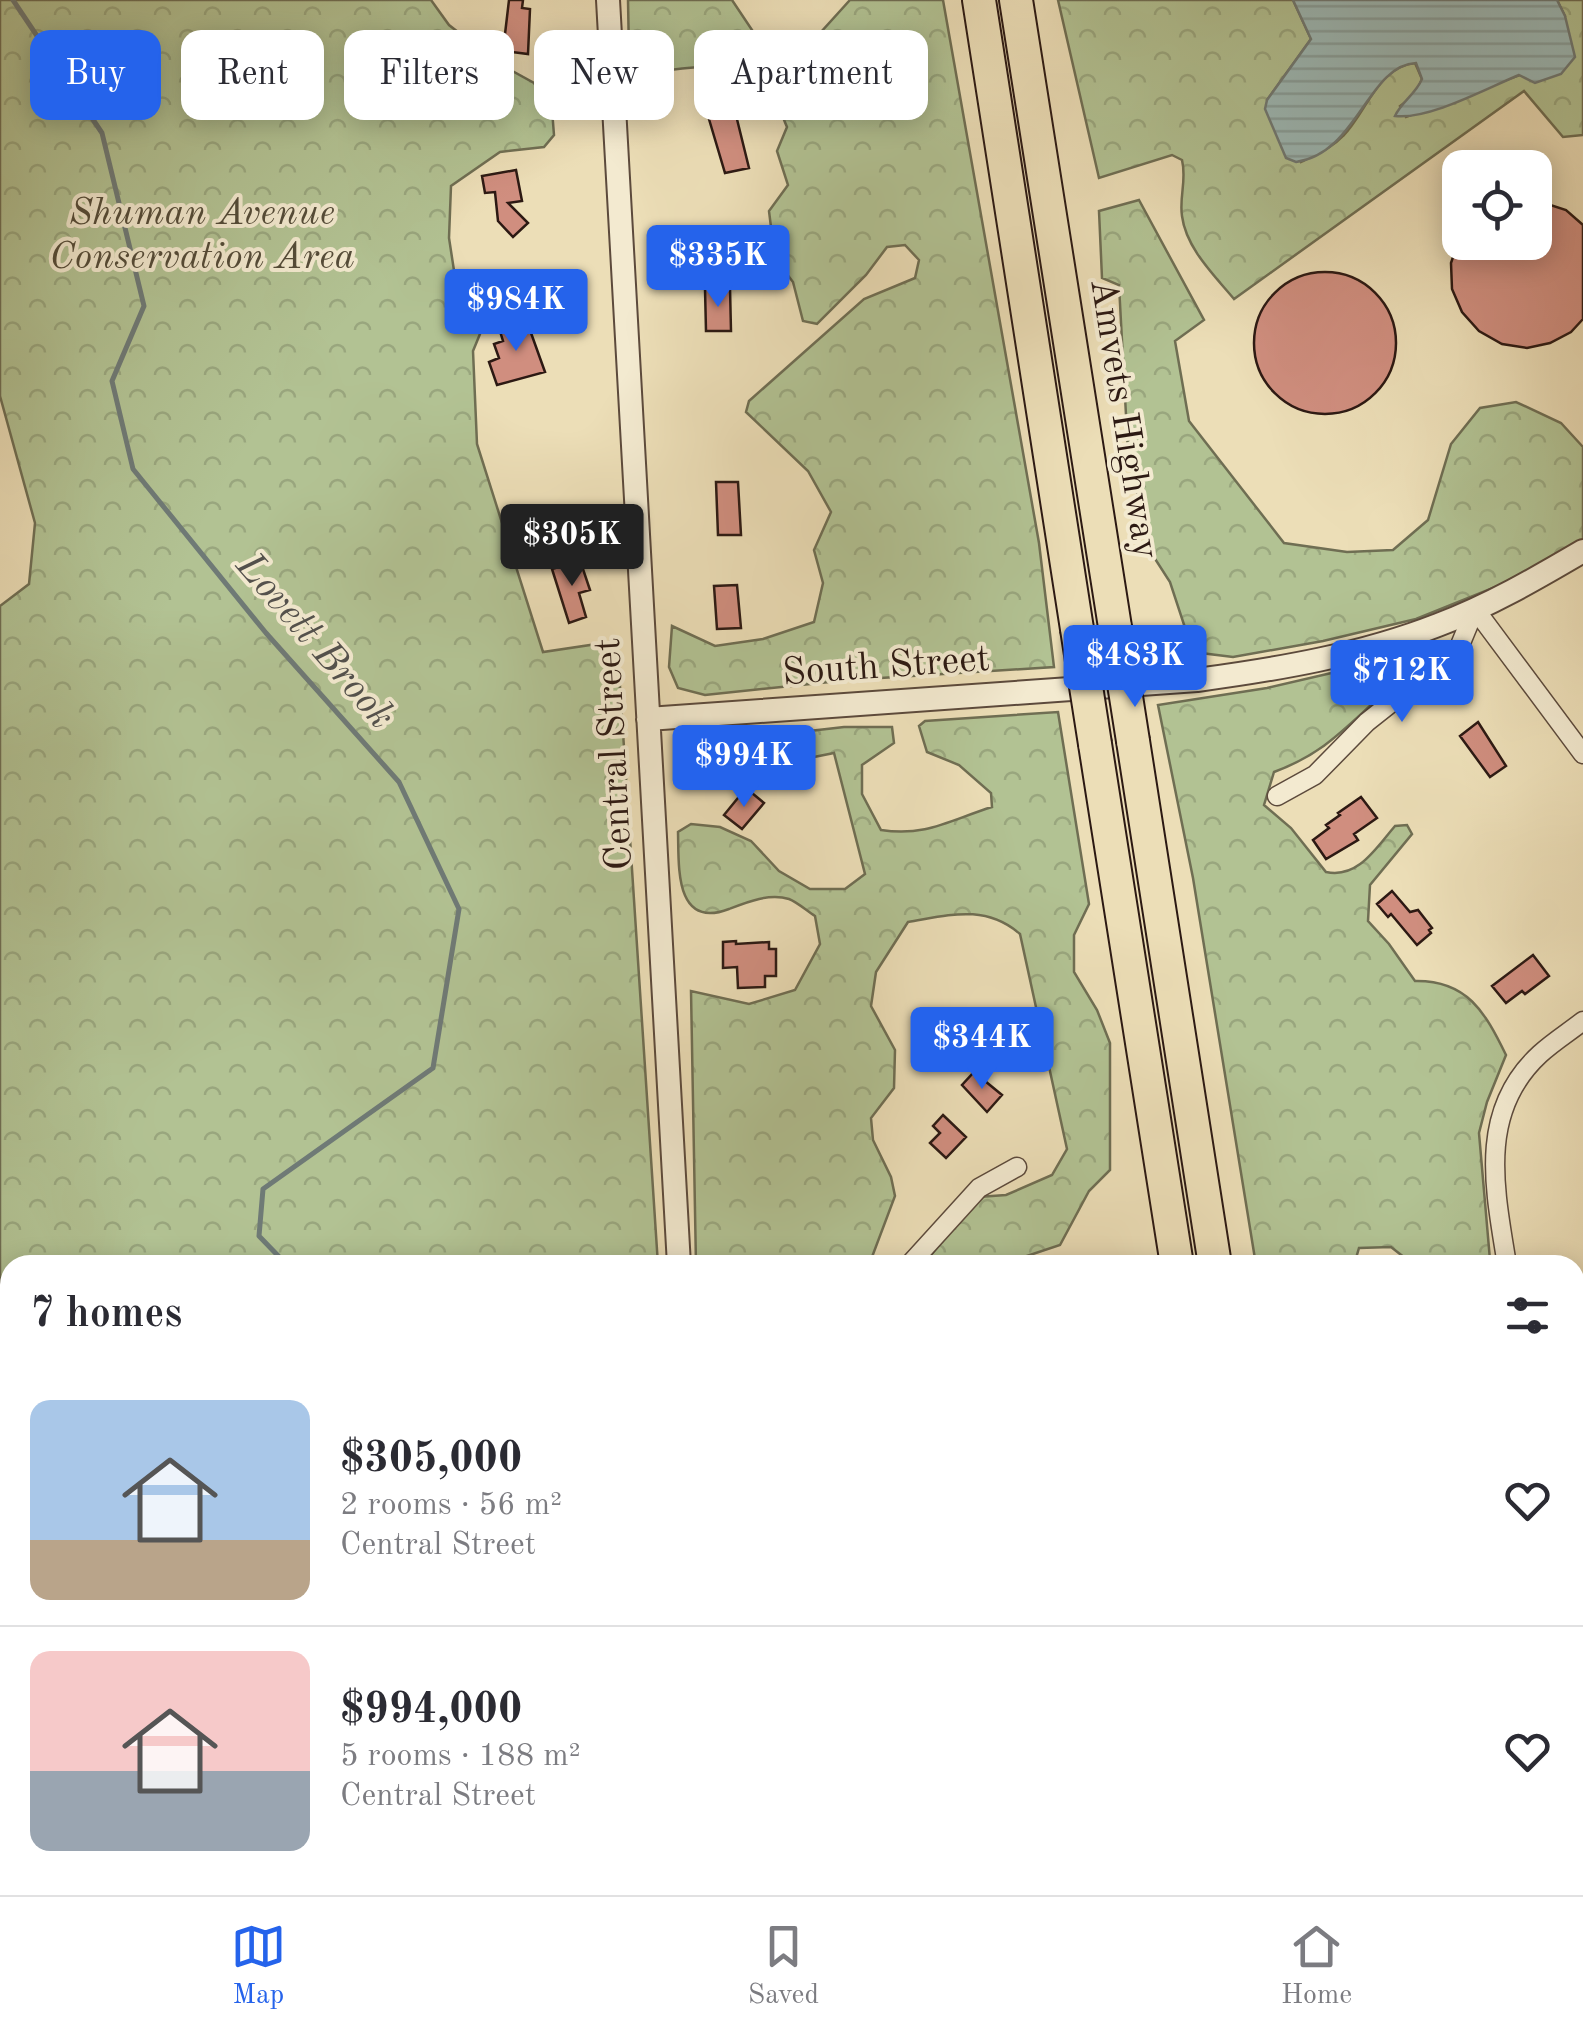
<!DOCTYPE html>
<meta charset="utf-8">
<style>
body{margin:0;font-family:"Old Standard TT",serif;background:#f2f2f3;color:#2b2b33;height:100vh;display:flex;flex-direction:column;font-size:38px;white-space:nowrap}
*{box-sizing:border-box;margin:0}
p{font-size:32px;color:#7c7c81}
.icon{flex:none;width:55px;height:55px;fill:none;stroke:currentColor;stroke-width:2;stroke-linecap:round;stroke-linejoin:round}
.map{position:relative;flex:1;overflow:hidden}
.sheet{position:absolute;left:0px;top:1255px;width:1585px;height:640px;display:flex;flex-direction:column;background:#fff;border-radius:30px 30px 0 0;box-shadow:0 5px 25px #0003}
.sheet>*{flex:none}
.banner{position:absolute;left:30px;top:30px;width:1000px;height:90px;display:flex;gap:20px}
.buttons{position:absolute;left:1442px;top:150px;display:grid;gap:20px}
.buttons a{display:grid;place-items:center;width:110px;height:110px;border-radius:20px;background:#fff;box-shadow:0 5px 25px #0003;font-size:50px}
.price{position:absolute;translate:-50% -85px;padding:0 22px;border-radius:10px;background:#2563eb;color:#fff;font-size:32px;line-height:65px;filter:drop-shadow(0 2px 5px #0008)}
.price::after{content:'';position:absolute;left:50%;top:60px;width:30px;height:22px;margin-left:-15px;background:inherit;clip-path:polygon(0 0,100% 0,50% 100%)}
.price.active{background:#222;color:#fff}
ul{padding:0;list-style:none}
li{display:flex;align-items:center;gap:30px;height:250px;padding:0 30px}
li+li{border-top:2px solid #e1e1e2}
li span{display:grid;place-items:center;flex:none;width:280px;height:200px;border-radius:20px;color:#555}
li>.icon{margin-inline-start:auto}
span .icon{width:120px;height:120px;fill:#fffc;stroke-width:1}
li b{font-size:42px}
h2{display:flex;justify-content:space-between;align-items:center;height:120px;padding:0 30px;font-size:42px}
.pill{padding:0 35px;border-radius:20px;background:#fff;box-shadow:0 5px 25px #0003;font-size:35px;line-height:90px}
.pill.active{background:#2563eb;color:#fff}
.dock{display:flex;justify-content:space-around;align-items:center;height:140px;border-top:2px solid #e1e1e2;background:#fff;font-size:28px;color:#7c7c81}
.dock a{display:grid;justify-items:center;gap:5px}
.dock .active{color:#2563eb}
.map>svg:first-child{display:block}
</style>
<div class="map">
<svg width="1583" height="1895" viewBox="0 0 1583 1895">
<defs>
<pattern id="forest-crowns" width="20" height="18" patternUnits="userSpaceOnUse" patternTransform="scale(2.5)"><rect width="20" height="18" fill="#b2c293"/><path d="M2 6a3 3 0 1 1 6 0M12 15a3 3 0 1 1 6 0" fill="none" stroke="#99a67e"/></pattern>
<pattern id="water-rules" width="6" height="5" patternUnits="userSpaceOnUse" patternTransform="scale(2.5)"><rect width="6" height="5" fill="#9cbab8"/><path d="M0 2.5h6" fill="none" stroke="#879f9d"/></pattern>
</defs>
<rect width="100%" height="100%" fill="#ecdeb7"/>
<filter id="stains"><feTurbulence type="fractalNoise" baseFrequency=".002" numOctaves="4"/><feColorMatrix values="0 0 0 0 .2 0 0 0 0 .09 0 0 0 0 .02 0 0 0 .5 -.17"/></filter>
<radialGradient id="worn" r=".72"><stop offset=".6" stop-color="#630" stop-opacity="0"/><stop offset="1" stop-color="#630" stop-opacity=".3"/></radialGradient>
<path fill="url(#forest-crowns)" stroke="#6f6e53" stroke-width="2.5" d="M0,0H431L449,25L498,63L534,83L552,110L554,135L544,147L500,152L451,186L449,238L455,277L483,285L521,281L528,286L522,300L487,317L473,351L477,444L543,652L617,641L658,1265H10V1813L0,1817V606L29,584L35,523L0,396Z
M628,0H732L762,45L811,43L850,0H943L1039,543L1054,667L849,680L705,695L678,688L669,667L672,626L715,646L763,639L814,622L823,583L814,550L831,512L808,471L746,412L749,401L864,299L915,278L919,260L905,245L887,247L866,275L817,324L803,321L793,282L767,248L771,227L769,211L788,185L777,151L787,127C782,116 778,101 770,91C739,52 683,71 640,73L629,54Z
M1058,0H1293L1311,39L1267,100L1301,162C1316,154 1332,148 1343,136C1367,112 1377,67 1415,63L1422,79L1415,95L1400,106L1406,117L1520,75L1565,16L1557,0H1583V135L1563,137L1524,91L1234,299C1214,275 1186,248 1182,216C1179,197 1187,180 1182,160L1172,155L1099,178Z
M1139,200L1204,320L1175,341L1189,421L1284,543L1347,552L1393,550L1428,520L1451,444L1480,408L1516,402L1561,423L1583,447V540L1498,586L1416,619L1323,641L1233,657L1193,652L1170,582L1150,551L1128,452L1119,285L1102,278L1099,211Z
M1422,645L1438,646C1428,665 1405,674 1390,688C1348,724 1328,752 1274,772L1264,805L1291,828L1326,872C1358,879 1376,848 1395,826L1407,825L1412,834L1370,885L1368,921L1389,944L1415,981C1467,980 1485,1012 1506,1055L1487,1102L1479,1133L1490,1260L1483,1265H1414L1391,1247L1359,1248L1354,1265H1256L1193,878L1158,705L1267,688L1340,671Z
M1058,712L1089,904L1074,935V972L1097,1010L1110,1043V1170L1089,1191L1060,1245L1000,1265H923L978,1197L1006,1195L1052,1175L1067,1149L1020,934C985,904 950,915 908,922L876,972L871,1006L895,1050L894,1088L871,1118L873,1140L891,1177L895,1196L869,1265H696L691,991L749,1004L795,990L820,944L815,916C807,911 797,902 789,899C769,893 747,902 729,909C674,930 679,865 678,832L691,824L720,827L751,841L779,871L810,889H845L865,874L834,753L799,760L794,743L801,732L844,727H892L894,743L862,765V794L881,830C926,837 950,820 992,807L991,793L959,765L927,752L919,726L925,721Z
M1575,1286H1583V1633L1575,1577Z
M279,1885H629L674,1886L692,1891L694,1895H266Z
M744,1885H1250L1252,1895H742Z"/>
<path fill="url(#water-rules)" stroke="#6f7a76" stroke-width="2.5" d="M1293,0H1557L1565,16L1575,57L1561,74L1535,83L1519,75C1487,88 1429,120 1395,116C1402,101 1415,95 1422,79L1416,63C1368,65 1357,154 1296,162L1286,158L1265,109L1267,100L1311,39Z"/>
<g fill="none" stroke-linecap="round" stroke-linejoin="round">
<path stroke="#6f7a76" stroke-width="5" d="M13,0L102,133L144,306L112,381L133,469L266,633L399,782L459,909L433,1068L263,1189L259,1236L287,1265
M220,1891V1895"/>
</g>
<path fill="#d08e7f" stroke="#2c1913" stroke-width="2.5" d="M509,0H523L522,8L530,9L528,54L503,51Z
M733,103L749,168L725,173L706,109Z
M516,170L522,201L508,203L528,223L513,237L498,221L495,192L485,193L482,176Z
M1535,200L1566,210L1583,225V319L1571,332L1550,343L1527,348L1502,344L1479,331L1462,312L1452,289L1451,263L1458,242H1535Z
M1254 343a71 71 0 1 1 142 0a71 71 0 1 1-142 0Z
M705,288H730L731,331H706Z
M526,319L545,372L497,385L489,362L499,358L494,344L503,341L499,328Z
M716,482H738L741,535H718Z
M576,562L581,563L590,590L579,593L586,617L569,623L552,569Z
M737,585L741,628L717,629L714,586Z
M1478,722L1506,766L1490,777L1460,736Z
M742,793L748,798L752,793L764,803L742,829L724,815Z
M1361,797L1377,818L1354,834L1358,840L1326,859L1313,840L1329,828L1326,825L1340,815L1338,813Z
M1392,891L1410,912L1418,910L1432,928L1429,930L1431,933L1417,945L1391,914L1388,917L1377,904Z
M736,941V944L769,942V949H776V976H765V987L738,988L737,967L723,968V942Z
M1533,955L1549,976L1525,994L1522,991L1506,1003L1492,986Z
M974,1072L1002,1095L987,1112L962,1085Z
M943,1115L966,1137L946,1158L930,1143L940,1133L933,1126Z"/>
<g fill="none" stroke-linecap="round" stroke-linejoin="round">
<defs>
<path id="minor" d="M1475,609L1583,754
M1277,796L1315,775L1367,722L1458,650L1475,609
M909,1265L979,1188L1017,1167
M1507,1265C1495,1190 1477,1112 1540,1054C1553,1042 1569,1032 1583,1021
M1575,1698L1583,1749"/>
<path id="tertiary" d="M608,0L679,1265
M648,719L1197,680C1279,669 1361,655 1438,625C1489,606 1537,578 1583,551
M129,1895L161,1885
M707,1895V1885"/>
<path id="motorway" d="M979,0L1077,629
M1016,0L1115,627
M1133,741L1215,1265
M1095,744L1177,1265
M1274,1885L1276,1895
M1312,1885L1314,1895"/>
</defs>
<use href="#minor" stroke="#5c4a3c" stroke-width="21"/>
<use href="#tertiary" stroke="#5c4a3c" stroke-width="26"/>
<use href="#motorway" stroke="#2c1913" stroke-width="36"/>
<use href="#minor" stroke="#f3ead0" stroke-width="18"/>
<use href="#tertiary" stroke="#f3ead0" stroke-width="22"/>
<use href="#motorway" stroke="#ecdeb7" stroke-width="32"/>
<defs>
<path id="motorway-bridge" d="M1115,627L1133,741
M1077,629L1095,744"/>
</defs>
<use href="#motorway-bridge" stroke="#2c1913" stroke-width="36" stroke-linecap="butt"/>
<use href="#motorway-bridge" stroke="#ecdeb7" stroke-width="32"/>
</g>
<g text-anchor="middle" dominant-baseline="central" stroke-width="8" stroke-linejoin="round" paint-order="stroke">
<g font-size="38" font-style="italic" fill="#544c39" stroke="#f3ead0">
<text x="202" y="214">Shuman Avenue<tspan x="202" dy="44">Conservation Area</tspan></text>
</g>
<g font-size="38" fill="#2c1913" stroke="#f3ead0">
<text transform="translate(1123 419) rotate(81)">Amvets Highway</text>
<text transform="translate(886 667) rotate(-4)">South Street</text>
<text transform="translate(615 754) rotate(-93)">Central Street</text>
</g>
<g font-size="40" font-style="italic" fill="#53514d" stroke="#f3ead0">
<text transform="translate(314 642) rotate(49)">Lovett Brook</text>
</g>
</g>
<rect width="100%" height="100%" filter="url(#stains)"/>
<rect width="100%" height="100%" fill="url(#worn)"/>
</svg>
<div class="buttons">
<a><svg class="icon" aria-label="locate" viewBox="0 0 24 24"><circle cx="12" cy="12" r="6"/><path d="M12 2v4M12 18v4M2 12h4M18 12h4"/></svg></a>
</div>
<b class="price" style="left:718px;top:310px">$335K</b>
<b class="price" style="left:516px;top:354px">$984K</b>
<b class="price active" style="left:572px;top:589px">$305K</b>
<b class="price" style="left:1135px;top:710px">$483K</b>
<b class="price" style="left:1402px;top:725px">$712K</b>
<b class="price" style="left:744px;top:810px">$994K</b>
<b class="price" style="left:982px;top:1092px">$344K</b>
<div class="banner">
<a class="pill active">Buy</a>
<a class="pill">Rent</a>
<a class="pill">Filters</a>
<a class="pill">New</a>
<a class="pill">Apartment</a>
</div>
<section class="sheet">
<h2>7 homes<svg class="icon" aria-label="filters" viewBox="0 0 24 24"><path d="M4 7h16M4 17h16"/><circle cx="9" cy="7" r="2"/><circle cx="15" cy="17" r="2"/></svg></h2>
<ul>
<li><span style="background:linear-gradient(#a9c7e8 70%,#b9a48a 0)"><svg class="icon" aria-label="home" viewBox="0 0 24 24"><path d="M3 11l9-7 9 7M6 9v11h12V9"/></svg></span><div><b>$305,000</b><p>2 rooms · 56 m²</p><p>Central Street</p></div><svg class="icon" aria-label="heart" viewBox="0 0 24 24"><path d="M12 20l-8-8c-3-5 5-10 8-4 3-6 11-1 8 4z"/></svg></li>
<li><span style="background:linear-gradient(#f6c9c9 60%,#9aa5b1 0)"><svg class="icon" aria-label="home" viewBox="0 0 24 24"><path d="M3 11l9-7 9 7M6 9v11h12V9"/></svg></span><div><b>$994,000</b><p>5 rooms · 188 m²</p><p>Central Street</p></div><svg class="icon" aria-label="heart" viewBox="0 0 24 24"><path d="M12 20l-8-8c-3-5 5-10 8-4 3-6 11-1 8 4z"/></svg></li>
</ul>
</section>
</div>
<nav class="dock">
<a class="active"><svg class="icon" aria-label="map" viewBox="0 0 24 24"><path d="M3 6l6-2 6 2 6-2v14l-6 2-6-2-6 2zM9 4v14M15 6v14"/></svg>Map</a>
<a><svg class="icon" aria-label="saved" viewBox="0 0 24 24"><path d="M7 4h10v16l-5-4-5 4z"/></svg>Saved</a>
<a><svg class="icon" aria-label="home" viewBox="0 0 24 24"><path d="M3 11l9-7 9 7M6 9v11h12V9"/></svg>Home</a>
</nav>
